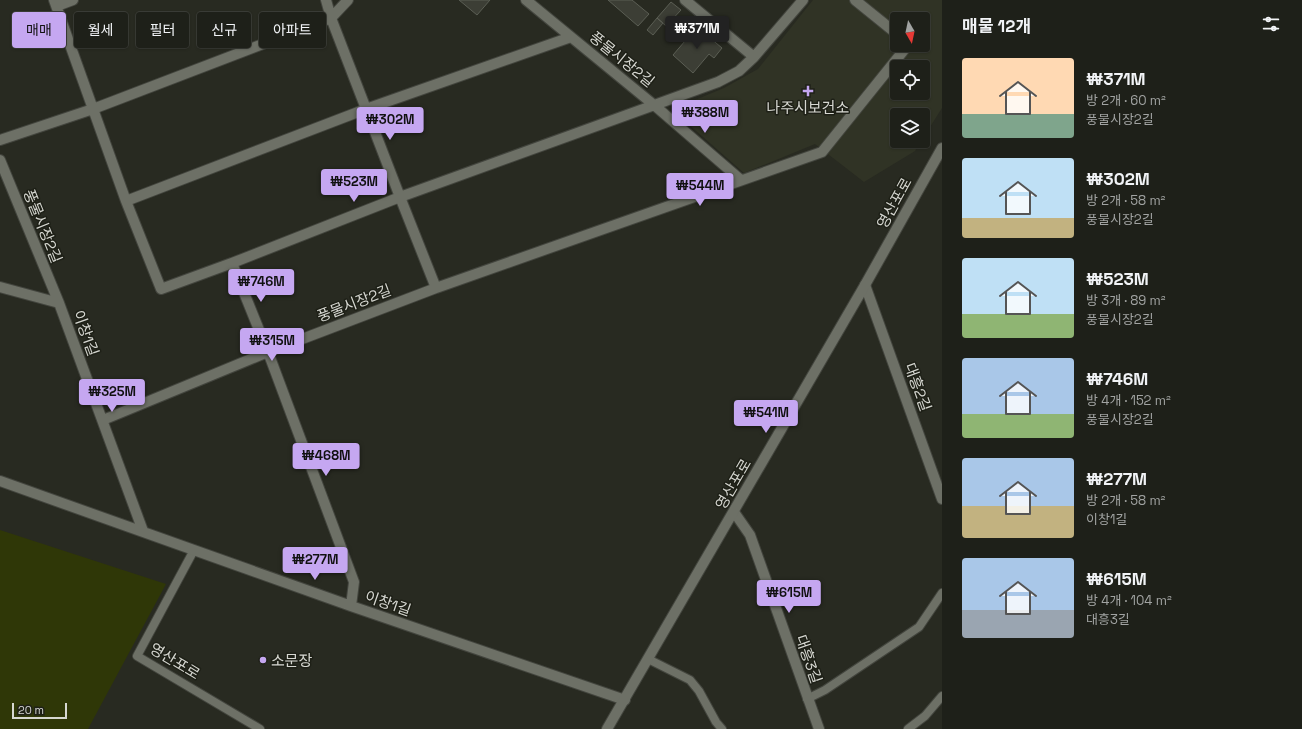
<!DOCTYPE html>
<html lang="ko">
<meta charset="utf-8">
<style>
body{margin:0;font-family:"Space Grotesk","Noto Sans KR",sans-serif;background:#2b2d26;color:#f1f3f6;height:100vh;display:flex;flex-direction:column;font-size:15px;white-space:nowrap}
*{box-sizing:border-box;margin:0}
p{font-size:13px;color:#a1a3a2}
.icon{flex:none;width:22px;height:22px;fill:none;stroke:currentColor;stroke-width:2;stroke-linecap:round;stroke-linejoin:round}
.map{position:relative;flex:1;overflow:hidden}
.side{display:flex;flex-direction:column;background:#1e2019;width:360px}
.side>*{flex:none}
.top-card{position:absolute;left:12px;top:12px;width:380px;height:36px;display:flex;gap:8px}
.needle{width:26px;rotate:171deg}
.fabs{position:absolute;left:890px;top:12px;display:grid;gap:8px}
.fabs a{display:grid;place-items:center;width:40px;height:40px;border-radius:4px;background:#1e2019;box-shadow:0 1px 3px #0004,0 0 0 1px #3c3e38;font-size:20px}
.scale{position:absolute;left:12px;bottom:10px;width:55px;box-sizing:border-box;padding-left:4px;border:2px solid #d6d7d1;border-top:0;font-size:11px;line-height:14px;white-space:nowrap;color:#d6d7d1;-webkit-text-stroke:3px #1e2017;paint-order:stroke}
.price{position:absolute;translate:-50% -34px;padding:0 9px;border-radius:4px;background:#c5a7f1;color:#111;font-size:13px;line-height:26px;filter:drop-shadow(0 1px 2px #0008)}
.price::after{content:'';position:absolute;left:50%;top:24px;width:12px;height:9px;margin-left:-6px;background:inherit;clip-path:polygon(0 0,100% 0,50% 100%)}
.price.active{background:#222;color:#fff}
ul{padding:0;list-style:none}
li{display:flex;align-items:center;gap:12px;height:100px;padding:0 20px}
li span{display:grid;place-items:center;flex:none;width:112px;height:80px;border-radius:4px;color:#555}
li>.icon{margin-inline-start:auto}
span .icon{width:48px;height:48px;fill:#fffc;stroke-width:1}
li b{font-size:17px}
h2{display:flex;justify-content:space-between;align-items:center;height:48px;padding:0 20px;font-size:17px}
.tag{padding:0 14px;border-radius:4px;background:#1e2019;box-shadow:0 1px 3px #0004,0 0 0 1px #3c3e38;font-size:14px;line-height:36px}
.tag.active{background:#c5a7f1;color:#111}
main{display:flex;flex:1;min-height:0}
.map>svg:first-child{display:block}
</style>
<main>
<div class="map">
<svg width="942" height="729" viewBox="0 0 942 729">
<rect width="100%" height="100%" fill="#282a21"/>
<path fill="#303325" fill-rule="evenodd" d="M813,0H942V108L923,138V115H897V141H921L915,151L864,182L815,144L744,173L686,122L683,105L724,88L758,69ZM897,19H923V45H897ZM897,67H923V93H897Z"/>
<path fill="#2f3707" d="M0,530L166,584L88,729H0Z"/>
<path fill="#3c3e35" stroke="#5b5e54" d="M459,0H490L477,15Z
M608,0H632L649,14L638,26Z
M671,2L681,10L666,26L657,18Z
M657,18L663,23L653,35L647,30Z
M697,27L722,48L714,58L709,54L693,73L673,55Z"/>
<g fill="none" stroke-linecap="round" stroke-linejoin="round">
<defs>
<path id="lane" d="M194,550L137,656L260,729
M648,659L690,680L699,691L716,722L722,729
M807,699L825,690L919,627L942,593
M908,729L925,716L942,696"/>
<path id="street" d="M54,0L126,201L161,289L232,263L400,197L718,82L739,71L754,57L803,0
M326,0L331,18L400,197L436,288
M526,0L654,105L741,180
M685,0L754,57
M855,0L897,34
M57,6L73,0
M0,140L93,109L331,18L348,0
M0,160L59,303L143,531
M126,201L366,109L571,37
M232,263L268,352L354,582L351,606
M865,285L942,499
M0,287L59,303
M103,420L268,352L436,288L822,152L908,45
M0,481L351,606L625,700
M734,512L750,535L819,729"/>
<path id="secondary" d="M607,729L865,285L942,148"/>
</defs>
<use href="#lane" stroke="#43453e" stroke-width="10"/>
<use href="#street" stroke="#43453e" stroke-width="12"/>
<use href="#secondary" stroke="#43453e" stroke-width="12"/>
<use href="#lane" stroke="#6d7066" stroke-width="8"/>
<use href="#street" stroke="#6d7066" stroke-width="10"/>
<use href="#secondary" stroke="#6d7066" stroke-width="10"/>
</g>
<g fill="#c5a7f1" stroke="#1e2017" stroke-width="1.5">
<path d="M806 85h4v4h4v4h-4v4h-4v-4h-4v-4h4z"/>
<circle cx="263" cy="660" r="4"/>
</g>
<g text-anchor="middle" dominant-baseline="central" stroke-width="3" stroke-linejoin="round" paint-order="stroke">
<g font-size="15" fill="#d6d7d1" stroke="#1e2017">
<text transform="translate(622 59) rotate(39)">풍물시장2길</text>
<text transform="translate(894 203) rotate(-61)">영산포로</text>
<text transform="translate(43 226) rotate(68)">풍물시장2길</text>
<text transform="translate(354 303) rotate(-21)">풍물시장2길</text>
<text transform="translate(86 333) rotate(70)">이창1길</text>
<text transform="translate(918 387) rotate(70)">대흥2길</text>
<text transform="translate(733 484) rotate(-60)">영산포로</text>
<text transform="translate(388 603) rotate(19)">이창1길</text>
<text transform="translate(809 659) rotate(71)">대흥3길</text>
<text transform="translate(175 661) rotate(31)">영산포로</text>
</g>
<g font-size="15" fill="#d6d7d1" stroke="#1e2017">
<text x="808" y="107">나주시보건소</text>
<text x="271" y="660" text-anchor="start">소문장</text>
</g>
</g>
</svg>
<div class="fabs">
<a><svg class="needle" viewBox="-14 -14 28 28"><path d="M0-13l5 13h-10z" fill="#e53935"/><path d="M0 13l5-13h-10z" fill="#a1a3a2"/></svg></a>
<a><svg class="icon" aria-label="locate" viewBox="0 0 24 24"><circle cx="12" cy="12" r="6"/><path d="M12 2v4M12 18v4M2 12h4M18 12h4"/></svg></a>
<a><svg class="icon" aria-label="layers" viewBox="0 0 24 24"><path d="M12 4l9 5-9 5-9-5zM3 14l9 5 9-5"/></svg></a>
</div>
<div class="scale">20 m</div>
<b class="price active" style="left:697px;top:50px">₩371M</b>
<b class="price" style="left:705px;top:134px">₩388M</b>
<b class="price" style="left:390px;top:141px">₩302M</b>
<b class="price" style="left:354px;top:203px">₩523M</b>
<b class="price" style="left:700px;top:207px">₩544M</b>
<b class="price" style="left:261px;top:303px">₩746M</b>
<b class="price" style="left:272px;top:362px">₩315M</b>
<b class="price" style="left:112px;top:413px">₩325M</b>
<b class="price" style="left:766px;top:434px">₩541M</b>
<b class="price" style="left:326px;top:477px">₩468M</b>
<b class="price" style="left:315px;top:581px">₩277M</b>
<b class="price" style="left:789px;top:614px">₩615M</b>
<div class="top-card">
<a class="tag active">매매</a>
<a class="tag">월세</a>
<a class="tag">필터</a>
<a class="tag">신규</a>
<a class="tag">아파트</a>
</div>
</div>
<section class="side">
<h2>매물 12개<svg class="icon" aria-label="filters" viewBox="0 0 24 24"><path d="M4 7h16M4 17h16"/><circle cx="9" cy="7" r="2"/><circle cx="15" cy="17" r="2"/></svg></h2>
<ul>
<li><span style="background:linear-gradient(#ffd9b3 70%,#7fa58c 0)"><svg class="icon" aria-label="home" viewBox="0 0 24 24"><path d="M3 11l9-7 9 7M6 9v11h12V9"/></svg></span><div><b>₩371M</b><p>방 2개 · 60 m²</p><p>풍물시장2길</p></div></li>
<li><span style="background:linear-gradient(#bfe0f5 75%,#c2b280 0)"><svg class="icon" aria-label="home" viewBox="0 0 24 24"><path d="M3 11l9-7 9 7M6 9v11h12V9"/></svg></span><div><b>₩302M</b><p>방 2개 · 58 m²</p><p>풍물시장2길</p></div></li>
<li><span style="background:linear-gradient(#bfe0f5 70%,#8fb573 0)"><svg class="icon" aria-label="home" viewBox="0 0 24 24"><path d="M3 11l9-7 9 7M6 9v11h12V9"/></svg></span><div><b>₩523M</b><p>방 3개 · 89 m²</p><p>풍물시장2길</p></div></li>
<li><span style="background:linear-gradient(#a9c7e8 70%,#8fb573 0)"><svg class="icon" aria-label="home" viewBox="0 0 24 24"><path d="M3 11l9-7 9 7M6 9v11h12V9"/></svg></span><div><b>₩746M</b><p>방 4개 · 152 m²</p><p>풍물시장2길</p></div></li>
<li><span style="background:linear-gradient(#a9c7e8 60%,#c2b280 0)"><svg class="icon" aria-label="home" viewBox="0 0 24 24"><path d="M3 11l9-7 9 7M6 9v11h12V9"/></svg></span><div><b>₩277M</b><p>방 2개 · 58 m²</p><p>이창1길</p></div></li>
<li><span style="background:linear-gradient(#a9c7e8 65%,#9aa5b1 0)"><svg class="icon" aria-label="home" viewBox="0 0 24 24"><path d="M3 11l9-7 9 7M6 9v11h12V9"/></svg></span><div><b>₩615M</b><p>방 4개 · 104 m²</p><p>대흥3길</p></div></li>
</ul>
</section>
</main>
